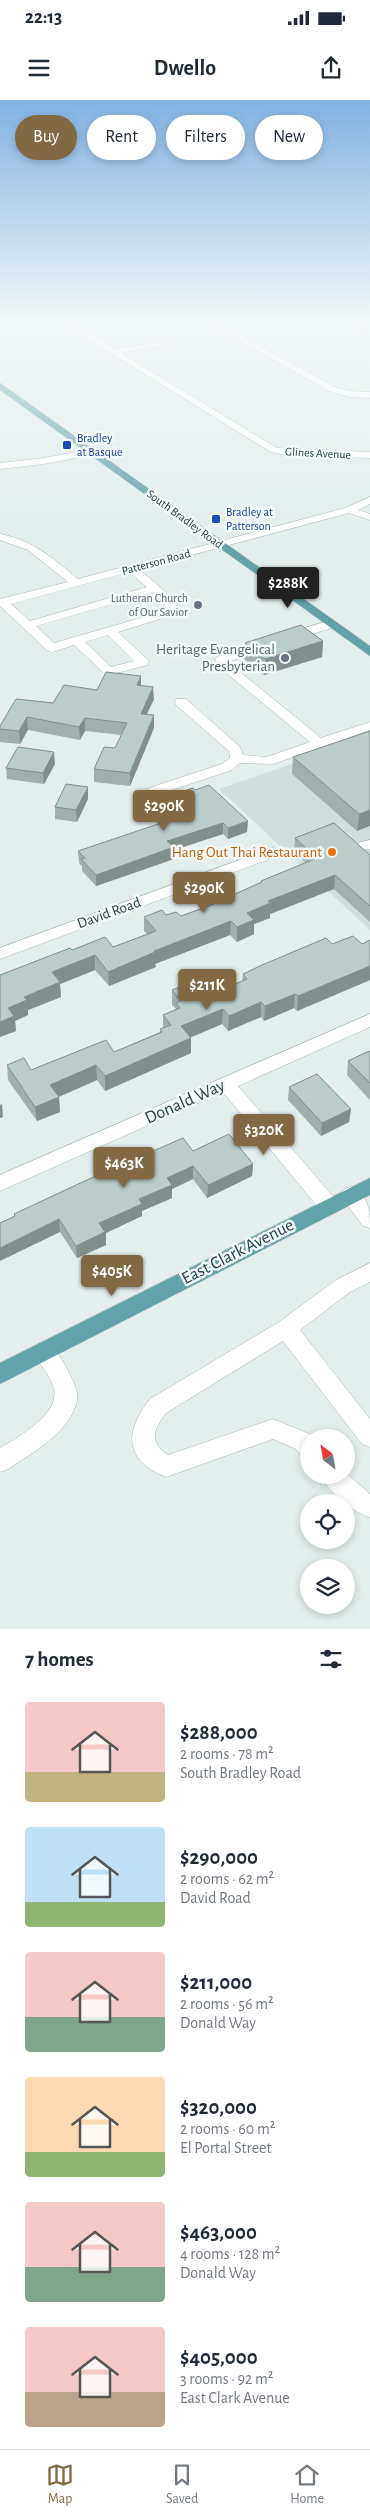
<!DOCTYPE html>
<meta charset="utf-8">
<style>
body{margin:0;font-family:"Alegreya Sans",sans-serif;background:#f6f6f7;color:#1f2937;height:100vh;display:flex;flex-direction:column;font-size:19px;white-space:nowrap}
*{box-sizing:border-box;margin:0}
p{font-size:16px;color:#747a83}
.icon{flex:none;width:28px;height:28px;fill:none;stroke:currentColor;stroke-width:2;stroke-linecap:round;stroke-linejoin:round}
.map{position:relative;height:1529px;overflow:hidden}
.side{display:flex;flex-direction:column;background:#fff;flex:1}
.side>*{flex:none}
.hud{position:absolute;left:15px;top:15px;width:340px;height:45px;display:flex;gap:10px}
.needle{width:32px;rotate:329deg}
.fabs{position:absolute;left:300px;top:1329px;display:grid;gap:10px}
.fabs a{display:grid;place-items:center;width:55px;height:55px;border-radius:50%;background:#fff;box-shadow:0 2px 8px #0003;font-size:25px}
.price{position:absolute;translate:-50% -42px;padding:0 11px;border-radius:5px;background:#836943;color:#fff;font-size:16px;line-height:32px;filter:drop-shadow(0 1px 2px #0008)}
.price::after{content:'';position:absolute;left:50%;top:30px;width:15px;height:11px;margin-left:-8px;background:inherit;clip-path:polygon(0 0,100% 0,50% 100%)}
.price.selected{background:#222;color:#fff}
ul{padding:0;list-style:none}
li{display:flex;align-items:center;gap:15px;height:125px;padding:0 25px}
li span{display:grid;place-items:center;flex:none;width:140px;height:100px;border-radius:5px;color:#555}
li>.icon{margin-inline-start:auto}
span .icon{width:60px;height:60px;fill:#fffc;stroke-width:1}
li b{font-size:21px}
h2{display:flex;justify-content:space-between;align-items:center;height:60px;padding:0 25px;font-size:21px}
.chip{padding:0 18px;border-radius:22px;background:#fff;box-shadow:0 2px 8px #0003;font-size:18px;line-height:45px}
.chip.selected{background:#836943;color:#fff}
.status{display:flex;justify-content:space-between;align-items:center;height:35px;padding:0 25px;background:#fff;direction:ltr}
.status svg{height:14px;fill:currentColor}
header{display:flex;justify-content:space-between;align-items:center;height:65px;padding:0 25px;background:#fff;font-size:22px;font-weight:600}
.tab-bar{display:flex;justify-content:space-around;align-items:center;height:70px;border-top:1px solid #e0e1e3;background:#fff;font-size:14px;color:#747a83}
.tab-bar a{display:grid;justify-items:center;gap:2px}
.tab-bar .selected{color:#836943}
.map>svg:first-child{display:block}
</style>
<div class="status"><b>22:13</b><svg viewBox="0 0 49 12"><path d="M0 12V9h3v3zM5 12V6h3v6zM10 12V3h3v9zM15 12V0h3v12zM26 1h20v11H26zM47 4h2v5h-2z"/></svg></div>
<header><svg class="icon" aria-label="menu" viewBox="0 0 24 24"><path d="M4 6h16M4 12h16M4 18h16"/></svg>Dwello<svg class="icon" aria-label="share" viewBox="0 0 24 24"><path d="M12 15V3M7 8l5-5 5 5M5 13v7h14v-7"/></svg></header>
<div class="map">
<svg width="370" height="1529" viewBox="0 0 370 1529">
<rect width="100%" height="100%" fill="#e3eeed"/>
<path fill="#d1dede" d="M370,637V830L219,689Z"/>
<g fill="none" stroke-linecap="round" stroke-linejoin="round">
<defs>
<path id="minor" d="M57,220H67L115,249L164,241V245L121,253L277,348L370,352V358L285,355L271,352Z
M203,220H213L335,287L350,291L370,292V298L350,297L329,291Z
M346,220H356L370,227V232Z
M103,347L108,350L106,352L44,364L0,369V363L44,358Z
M370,397V404L358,410L370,414V420L349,413L139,469L178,503L166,517L118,532L147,559L149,562L147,565L109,575L105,574L74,545L52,552L48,551L0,506V499L68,482L28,450L0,440V434C32,440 53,458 78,479L345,408ZM129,472L147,487L30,521L11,504ZM153,492L166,503L158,513L54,543L36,526ZM108,535L134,561L111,567L85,542Z
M331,520L335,521V527L289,541L283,537L285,534Z
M263,541L269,545L267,548L228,562L321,638L370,622V630L273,664L240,663L232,670L159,694H149L147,691L149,688L222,664L230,658L229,651L176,605L175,602L176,599H186L240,647L243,655L267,657L310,642L219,567L215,560L217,557Z
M370,740V749L363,750L356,746L358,743Z
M275,747L282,752L280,755L0,859V848Z
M370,914V927L238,986L336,1100L339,1106L336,1112L329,1114L322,1112L223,992L0,1091V1075Z
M350,1087C369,1094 370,1111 370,1128L363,1126L340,1095L343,1090Z
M370,1163V1182L350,1192L300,1230L370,1319V1347L362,1344L283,1241L166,1313C154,1329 148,1342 168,1355L273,1319L312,1335L314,1338H309V1358L301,1355L296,1349L273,1339L166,1377C123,1360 125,1331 150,1299L279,1222L336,1180Z
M44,1243C56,1247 62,1260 68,1271C72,1279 79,1290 77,1300C71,1332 33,1352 8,1369L0,1372V1348C18,1337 60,1314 54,1289C51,1276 39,1264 33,1252L36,1245Z
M346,1373L370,1394V1417C354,1414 327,1390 320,1375H346Z"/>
<path id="major" d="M0,283L370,546V556L0,290Z
M370,1078V1095L0,1284V1263Z"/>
</defs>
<use href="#minor" stroke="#a5b6b6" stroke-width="1"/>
<use href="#major" stroke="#c1c9ca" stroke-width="1"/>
<use href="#minor" fill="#fff" fill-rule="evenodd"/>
<use href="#major" fill="#63a2a8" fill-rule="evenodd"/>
</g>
<path fill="#a1afae" d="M323,541L322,557L264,575L244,559L245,543Z
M141,576V585L154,599L147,614L154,628L130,686L94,682V669L115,648L122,635L85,631L80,640L28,630L20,644L0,642V626L53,603Z
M370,631L357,731L292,674L293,657Z
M55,664L44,684L7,679L6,668Z
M178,693L247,732L228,739L223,734L174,750V759L96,786L82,771V766L79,763L78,751L186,715L187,712L178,704Z
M88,699L77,722L55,719V707Z
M295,738L370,755V822L334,789L270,814V818L254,824V834L237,842L230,835L155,864L156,867L109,886L95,870L60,884L61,897L28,910V915L15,921L16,931L0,937V875L72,850L113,847L147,834L144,831V817L166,815L181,816L204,808V794H235L261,783V781L306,763L294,752Z
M370,840V880L297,911L294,908L264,921L261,917L228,931L222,924L190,938L191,953L105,991L97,980L59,997L60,1012L37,1021L8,980L7,965L31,970L114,952L160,932V929L163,928V915L176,909L172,905V890L198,900L242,881L243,874L332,844H362Z
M370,952V1000L347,975L348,961Z
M289,987L351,1009L349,1022L321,1036L288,1000Z
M193,1051L253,1064L252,1076L207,1098L193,1079L172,1089V1098L142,1111V1116L106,1133V1145L77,1158L60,1132L14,1116V1114Z"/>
<path fill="#838f8d" d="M323,541L322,557L264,575L265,559Z
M141,576V589L137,585Z
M153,587L154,599L141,626V614Z
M154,615V628L130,686V673Z
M27,617L28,630L20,644L19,631Z
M85,618V631L80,640L79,627Z
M54,652L55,664L44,684L43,673Z
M88,687V699L77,722L76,710Z
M370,710V726L357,731L359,714Z
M248,721L247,732L228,739V728Z
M223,723V734L174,750V759L96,786V775L167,741Z
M335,775L334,789L270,814V818L254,824V834L237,842V827L247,813L268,801Z
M231,821L230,835L155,864L156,867L109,886L108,872L154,851Z
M95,855V870L60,884L61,897L28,910V915L15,921L16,931L0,937V922L8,908L24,897L52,872Z
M370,866V880L297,911L298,896Z
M295,894L294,908L264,921L265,906Z
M261,902V917L228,931L229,916Z
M223,909L222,924L181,941V926Z
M191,938V953L105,991V976Z
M96,965L97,980L51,1000L50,985Z
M59,997L60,1012L37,1021L35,1007Z
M2,1004L3,1017L0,1018V1005Z
M351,1009L349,1022L321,1036L322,1023Z
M253,1064L252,1076L207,1098L208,1085Z
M193,1066V1079L172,1089V1098L142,1111V1116L106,1133V1145L77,1158L76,1146L99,1123L139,1099L167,1078Z
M59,1119L60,1132L0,1161V1148Z"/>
<path fill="#bbccca" stroke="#838f8d" d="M301,525L323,541L265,559L245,543Z
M106,572L141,576L137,585L153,587L141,614L154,615L130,673L94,669L104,647L115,648L127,623L85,618L79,627L27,617L19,631L0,629V626L16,599L53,603L64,585L97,590Z
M370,631V710L359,714L293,657Z
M18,647L54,652L43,673L6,668Z
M66,684L88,687L76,710L55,707Z
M209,685L248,721L228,728L223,723L167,741L174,747L96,775L81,759L85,758L78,751L188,714L186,712L195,709L178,693L193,688L195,690Z
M334,723L370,755V806L335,775L268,801L270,803L247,813L254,820L237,827L231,821L154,851L155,852L108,872L95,855L52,872L60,882L24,897L27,900L8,908L14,916L0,922V875L70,848L72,850L105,837L113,847L156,831L144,817L162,810L166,815L176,812L181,816L214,804L204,794L226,785L235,794L262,782L261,781L317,758L295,738Z
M353,836L362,844L370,840V866L298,896L295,894L265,906L261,902L229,916L223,909L181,926L191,938L105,976L96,965L50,985L59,997L35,1007L7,965L24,958L31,970L106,940L114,952L162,932L160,929L171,925L163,915L180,908L176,903L181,901L172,890L185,885L198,900L247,879L243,874L262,865L326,838L332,844Z
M369,951L370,952V983L348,961Z
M317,974L351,1009L322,1023L289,987Z
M229,1034L253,1064L208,1085L193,1066L167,1078L172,1085L139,1099L142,1104L99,1123L105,1132L76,1146L59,1119L0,1148V1123L15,1116L14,1114L89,1079L183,1038L193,1051Z"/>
<linearGradient id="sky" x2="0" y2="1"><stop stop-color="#81b2e2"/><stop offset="0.51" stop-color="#f2f7f7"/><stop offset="1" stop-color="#f2f7f7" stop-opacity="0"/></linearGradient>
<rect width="370" height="434" fill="url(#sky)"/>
<g fill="#1a4fb4" stroke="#f4faf9" stroke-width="2">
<rect x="62" y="340" width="10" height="10" rx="2.5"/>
<rect x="211" y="414" width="10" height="10" rx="2.5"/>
</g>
<g fill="#6b7280" stroke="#f4faf9" stroke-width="2">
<circle cx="198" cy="505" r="5"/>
<circle cx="285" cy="558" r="5"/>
</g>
<circle fill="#e8710a" stroke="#f4faf9" stroke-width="2" cx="332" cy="752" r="5"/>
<g text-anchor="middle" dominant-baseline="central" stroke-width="5" stroke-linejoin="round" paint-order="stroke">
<g font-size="12" fill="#164399" stroke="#f4faf9" text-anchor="start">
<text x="77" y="338">Bradley<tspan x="77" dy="14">at Basque</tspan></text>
<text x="226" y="412">Bradley at<tspan x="226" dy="14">Patterson</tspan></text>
</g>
<g font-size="12" fill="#213f42" stroke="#f4faf9">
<text transform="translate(318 353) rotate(3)">Glines Avenue</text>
<text transform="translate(185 419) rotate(36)">South Bradley Road</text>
<text transform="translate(156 462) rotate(-15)">Patterson Road</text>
</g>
<g font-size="12" fill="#5b616d" stroke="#f4faf9" text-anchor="end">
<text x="188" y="498">Lutheran Church<tspan x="188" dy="14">of Our Savior</tspan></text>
</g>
<g font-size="15" fill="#5b616d" stroke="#f4faf9" text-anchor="end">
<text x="275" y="549">Heritage Evangelical<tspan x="275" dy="17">Presbyterian</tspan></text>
</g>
<g font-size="15" fill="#c56008" stroke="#f4faf9" text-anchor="end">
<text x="322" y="752">Hang Out Thai Restaurant</text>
</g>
<g font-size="15" fill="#213f42" stroke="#f4faf9">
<text transform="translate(109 813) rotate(-20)">David Road</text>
</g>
<g font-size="18" fill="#213f42" stroke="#f4faf9">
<text transform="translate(185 1002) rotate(-24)">Donald Way</text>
<text transform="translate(238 1152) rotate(-27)">East Clark Avenue</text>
</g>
</g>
</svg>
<div class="fabs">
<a><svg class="needle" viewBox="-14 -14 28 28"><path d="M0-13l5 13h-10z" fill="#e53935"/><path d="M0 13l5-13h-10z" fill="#747a83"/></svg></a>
<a><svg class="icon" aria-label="locate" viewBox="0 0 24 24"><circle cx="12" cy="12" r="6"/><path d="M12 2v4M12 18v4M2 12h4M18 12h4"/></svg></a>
<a><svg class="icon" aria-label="layers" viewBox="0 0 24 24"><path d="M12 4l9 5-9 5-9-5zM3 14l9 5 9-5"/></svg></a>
</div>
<b class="price selected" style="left:288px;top:509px">$288K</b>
<b class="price" style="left:164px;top:732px">$290K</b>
<b class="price" style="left:204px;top:814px">$290K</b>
<b class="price" style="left:207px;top:911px">$211K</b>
<b class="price" style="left:264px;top:1056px">$320K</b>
<b class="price" style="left:124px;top:1089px">$463K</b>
<b class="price" style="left:112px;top:1197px">$405K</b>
<div class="hud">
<a class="chip selected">Buy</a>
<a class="chip">Rent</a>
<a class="chip">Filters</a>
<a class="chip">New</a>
</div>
</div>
<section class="side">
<h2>7 homes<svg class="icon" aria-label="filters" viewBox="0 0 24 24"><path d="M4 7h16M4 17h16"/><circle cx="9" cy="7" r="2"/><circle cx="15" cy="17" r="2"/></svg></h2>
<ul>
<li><span style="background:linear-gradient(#f6c9c9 70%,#c2b280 0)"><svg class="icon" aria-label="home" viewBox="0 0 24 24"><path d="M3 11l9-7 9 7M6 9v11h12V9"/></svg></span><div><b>$288,000</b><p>2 rooms · 78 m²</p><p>South Bradley Road</p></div></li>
<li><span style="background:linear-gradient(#bfe0f5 75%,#8fb573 0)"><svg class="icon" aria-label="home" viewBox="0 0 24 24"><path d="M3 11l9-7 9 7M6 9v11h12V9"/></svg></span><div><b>$290,000</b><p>2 rooms · 62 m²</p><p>David Road</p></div></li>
<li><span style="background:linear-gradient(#f6c9c9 65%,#7fa58c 0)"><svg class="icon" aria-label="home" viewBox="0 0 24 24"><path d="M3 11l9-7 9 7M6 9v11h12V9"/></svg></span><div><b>$211,000</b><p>2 rooms · 56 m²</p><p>Donald Way</p></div></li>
<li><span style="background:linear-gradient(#ffd9b3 75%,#8fb573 0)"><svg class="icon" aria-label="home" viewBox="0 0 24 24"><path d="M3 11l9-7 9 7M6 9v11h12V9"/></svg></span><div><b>$320,000</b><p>2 rooms · 60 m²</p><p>El Portal Street</p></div></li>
<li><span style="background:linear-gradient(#f6c9c9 65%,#7fa58c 0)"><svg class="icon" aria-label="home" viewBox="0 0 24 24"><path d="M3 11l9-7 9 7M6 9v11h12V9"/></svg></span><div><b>$463,000</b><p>4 rooms · 128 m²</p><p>Donald Way</p></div></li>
<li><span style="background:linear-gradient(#f6c9c9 65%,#b9a48a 0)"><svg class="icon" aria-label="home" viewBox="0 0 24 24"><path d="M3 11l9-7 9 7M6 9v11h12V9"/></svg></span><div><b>$405,000</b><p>3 rooms · 92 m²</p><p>East Clark Avenue</p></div></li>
</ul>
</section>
<nav class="tab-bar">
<a class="selected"><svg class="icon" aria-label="map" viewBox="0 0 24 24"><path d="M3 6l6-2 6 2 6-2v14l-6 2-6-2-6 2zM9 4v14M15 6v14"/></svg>Map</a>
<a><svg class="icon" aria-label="saved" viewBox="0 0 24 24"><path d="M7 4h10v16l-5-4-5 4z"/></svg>Saved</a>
<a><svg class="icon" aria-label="home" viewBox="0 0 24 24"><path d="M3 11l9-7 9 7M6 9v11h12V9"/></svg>Home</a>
</nav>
